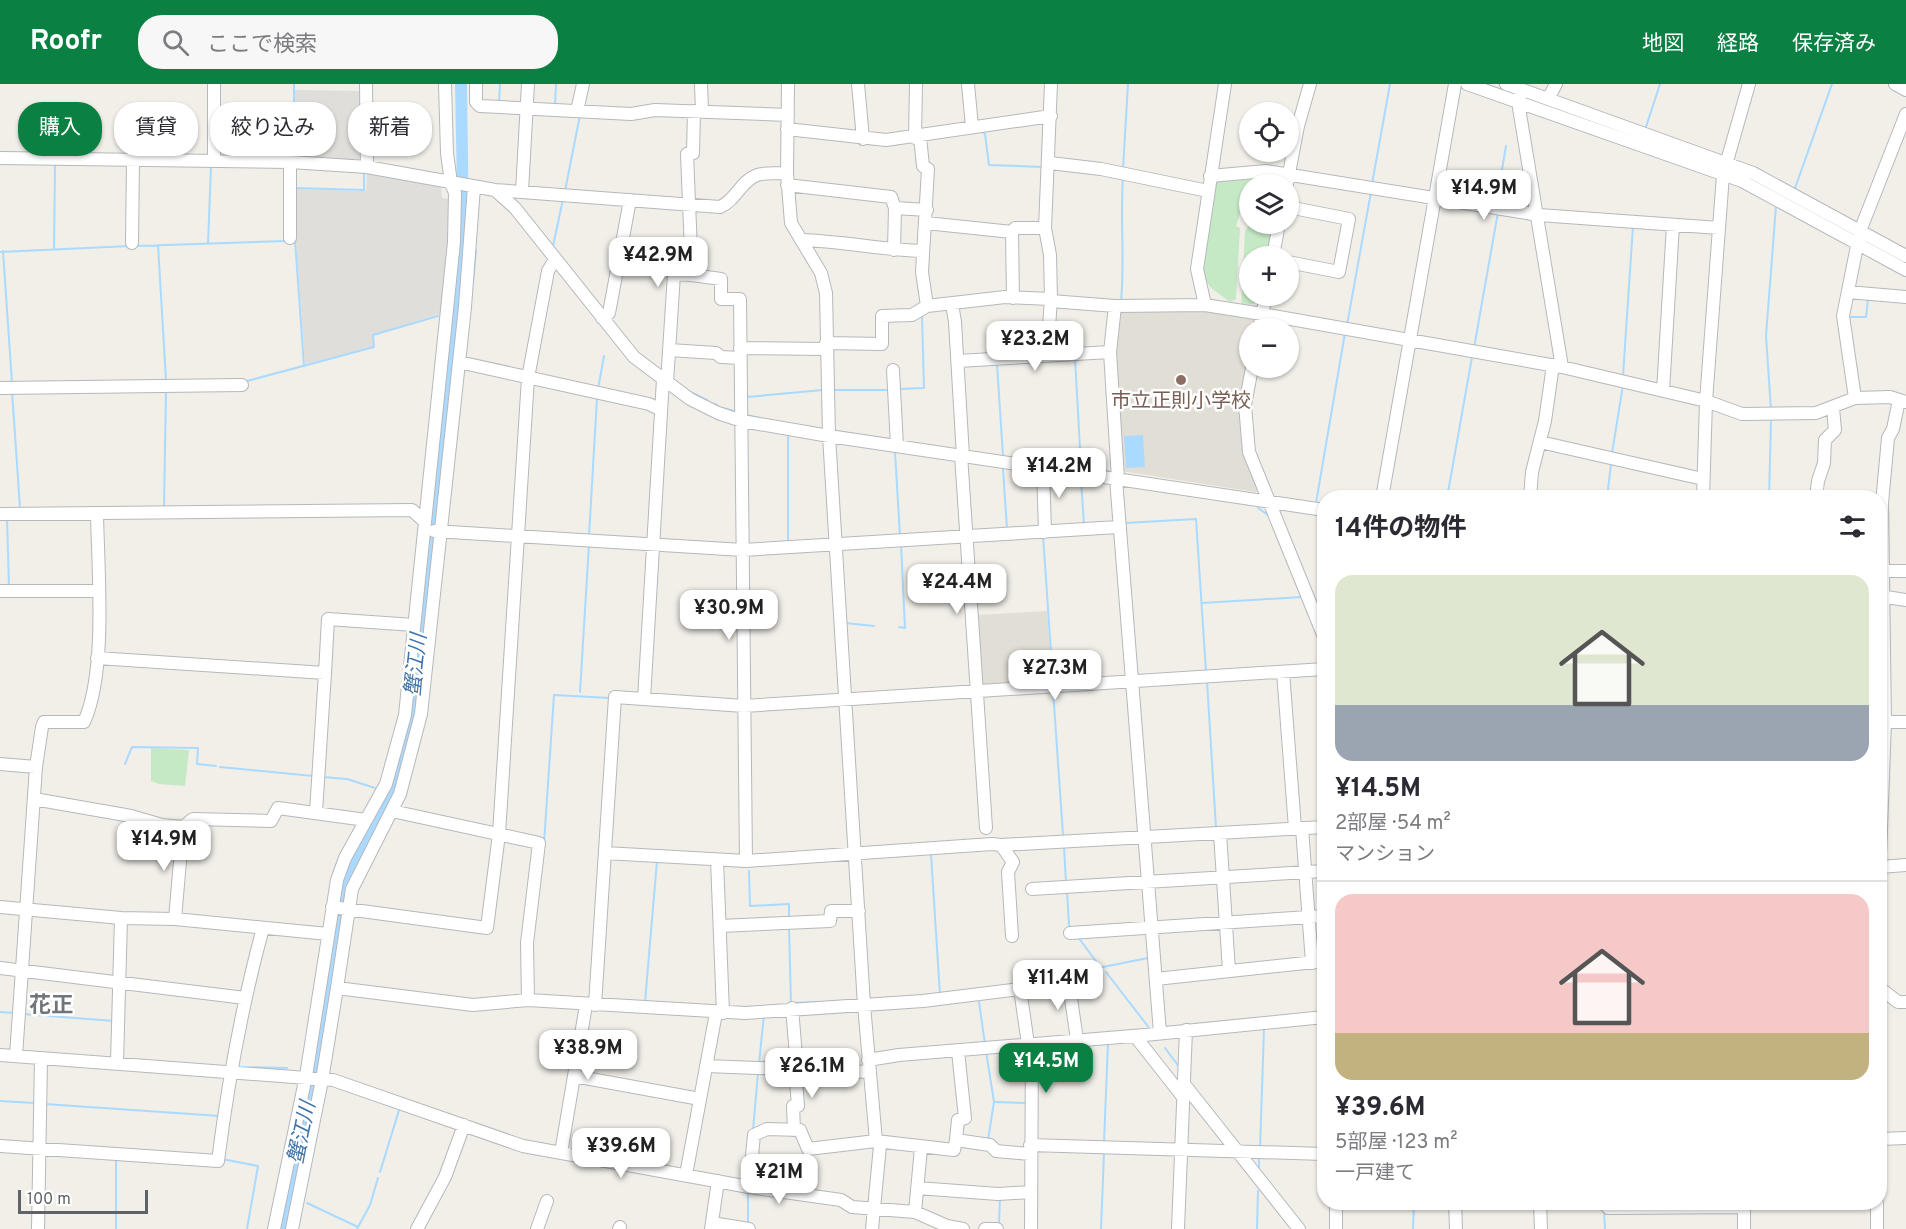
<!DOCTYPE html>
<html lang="ja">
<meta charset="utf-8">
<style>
body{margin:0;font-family:Overpass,"Noto Sans JP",sans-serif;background:#f7f7f7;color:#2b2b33;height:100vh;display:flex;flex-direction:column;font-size:22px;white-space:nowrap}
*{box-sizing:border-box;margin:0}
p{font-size:20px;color:#7c7c81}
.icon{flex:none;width:33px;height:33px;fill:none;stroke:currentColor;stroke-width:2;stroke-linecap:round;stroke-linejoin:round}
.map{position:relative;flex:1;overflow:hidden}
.panel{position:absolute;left:1317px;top:406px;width:570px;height:720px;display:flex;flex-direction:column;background:#fff;border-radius:24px;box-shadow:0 2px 4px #0004}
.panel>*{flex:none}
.guide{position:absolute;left:18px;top:18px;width:570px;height:54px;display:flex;gap:12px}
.buttons{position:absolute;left:1239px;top:18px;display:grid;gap:12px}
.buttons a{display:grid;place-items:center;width:60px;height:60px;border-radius:50%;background:#fff;box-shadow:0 2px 4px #0004;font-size:30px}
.scale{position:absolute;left:18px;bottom:15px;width:130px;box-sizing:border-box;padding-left:6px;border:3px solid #5f6368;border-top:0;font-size:16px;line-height:21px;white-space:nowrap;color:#5f6368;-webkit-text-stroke:4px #fff;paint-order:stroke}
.price{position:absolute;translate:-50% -51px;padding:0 14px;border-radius:12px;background:#fff;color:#222;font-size:20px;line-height:39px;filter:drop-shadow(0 2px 3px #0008)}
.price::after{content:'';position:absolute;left:50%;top:36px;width:18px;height:14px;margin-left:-9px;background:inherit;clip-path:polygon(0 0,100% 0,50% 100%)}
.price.selected{background:#0b8043;color:#fff}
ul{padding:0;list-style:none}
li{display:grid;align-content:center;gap:12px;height:318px;padding:0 18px}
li+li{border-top:2px solid #e1e1e2}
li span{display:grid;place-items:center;height:186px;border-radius:18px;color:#555}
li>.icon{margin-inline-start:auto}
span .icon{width:108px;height:108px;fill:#fffc;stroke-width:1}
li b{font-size:26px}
h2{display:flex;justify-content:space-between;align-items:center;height:72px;padding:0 18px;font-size:26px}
.pill{padding:0 21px;border-radius:24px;background:#fff;box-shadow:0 2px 4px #0004;font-size:21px;line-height:54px}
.pill.selected{background:#0b8043;color:#fff}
header{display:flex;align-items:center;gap:36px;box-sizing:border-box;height:84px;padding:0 30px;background:#0b8043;color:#fff}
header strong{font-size:28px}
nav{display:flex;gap:33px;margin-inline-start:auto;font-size:21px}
.search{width:420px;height:54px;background:#f7f7f7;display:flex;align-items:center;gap:15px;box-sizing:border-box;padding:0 21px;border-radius:24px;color:#7c7c81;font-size:22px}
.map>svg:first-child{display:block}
</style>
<header>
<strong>Roofr</strong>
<div class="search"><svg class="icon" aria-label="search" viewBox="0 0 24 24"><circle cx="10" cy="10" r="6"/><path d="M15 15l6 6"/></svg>ここで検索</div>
<nav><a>地図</a><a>経路</a><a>保存済み</a></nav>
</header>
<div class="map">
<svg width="1906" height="1145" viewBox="0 0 1906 1145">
<rect width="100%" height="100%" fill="#f1efe8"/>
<path fill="#e0deda" d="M295,6L361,7L360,77L295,75Z
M367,87L441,101L442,114L449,115V154L443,229L373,251V263L305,280L296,156V105L366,107Z"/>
<path fill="#e1ded6" d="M1120,224H1188L1253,231L1256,236L1255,244H1250L1249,274L1241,318L1260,404L1256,408L1121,387L1114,268Z
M1047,527L1052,599L980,601L976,531Z"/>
<path fill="#c5e8c5" d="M1265,91L1282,94L1281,100H1250L1249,111L1241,112V127L1236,142L1240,144L1236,215L1230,218L1211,204L1201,189L1215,96Z
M1250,140H1274L1268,172H1250V212H1260L1259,218L1241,223L1245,147Z
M151,664L189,666L185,702L159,700L151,697Z"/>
<path fill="#aadaff" d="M455,0H467L469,150L418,631L397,708L358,783L320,991L288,1145H278L340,802L410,631L457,105Z
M1143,351L1145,383L1126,384L1124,352Z"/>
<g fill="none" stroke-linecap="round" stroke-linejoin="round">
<path stroke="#aadaff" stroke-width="2" d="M294,0V73
M1488,1L1516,11
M1524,14L1570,29
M499,18L500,0
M555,21L556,0
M1645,46L1660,0
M981,47L985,50L989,81L1043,83
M1123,85L1128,0
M1748,93L1819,132
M1372,100L1390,0
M295,104L364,106V88
M565,107L580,31
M1794,107L1832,0
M1496,121L1506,62
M295,156L304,282
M208,160L211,83
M158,161L166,296
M136,162L286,157
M553,162L563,115
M54,165L55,80
M3,167L12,299
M0,168L130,162
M1895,173L1906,179
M473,199L476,166
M1121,218C1125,176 1120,135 1123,93
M1847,233H1866L1868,215H1870
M1347,241L1371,108
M1474,264L1498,128
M1075,274L1081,383
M997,280L1003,372
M1623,292L1633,142
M247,297L374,263L373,251L438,232
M598,305L604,272
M899,305L924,304L922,231
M831,306H889
M12,307L20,424
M688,307L707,316
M747,313L823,306
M711,319L717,321
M723,324L737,328
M1771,326L1766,252L1776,122
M747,331L759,334
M835,347L889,355
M788,353V458
M895,368L900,452
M1612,369L1623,301
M1008,373L1039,377
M1046,378L1112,388
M1003,385L1007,445
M1081,396L1084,441
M1447,414L1472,273
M1607,414L1611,380
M1769,414L1771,335
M1316,419L1345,249
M164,423L166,306
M1258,424L1268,431
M7,434L9,503
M1124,439L1196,435L1206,588
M1043,451L1053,598
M589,452L597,314
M1202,519L1302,513
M845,539L874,542
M899,543L905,544L901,461
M1320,555L1324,567
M1207,597L1216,744
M1053,606L1063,751
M580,608L589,460
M125,680L132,663L198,664L197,680L216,682
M220,683L313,692
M322,693L347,695L375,704
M544,759L554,611L610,614
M1064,763L1066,799
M931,770L940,911
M749,787L750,822L789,820V834
M1067,808L1069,841L1072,845
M789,844L791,920
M1078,853L1098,880
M1098,884L1148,874
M1106,888L1150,945
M645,918L657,777
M979,918L985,960
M794,919L818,918
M0,928L15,929
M22,930L115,937
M1165,964L1180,984
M986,967L994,1018L988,1056
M759,979L764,931
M236,983L287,984
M0,1017L35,1019
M995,1018L1028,1019
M45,1020L220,1032
M1883,1024V997
M753,1046L758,989
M1882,1050V1041
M1104,1058L1108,959
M1260,1065L1264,944
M222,1075L258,1082L247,1145
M1259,1086V1073
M380,1088L400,1023
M1881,1116L1882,1059
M307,1119L358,1143
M1604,1126L1605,1145
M999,1140L1000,1113
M748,1141V1109
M116,1145V1076
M357,1145L370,1121L378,1094
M1101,1145L1104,1069
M1257,1145L1258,1107
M1413,1145L1414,1119"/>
<defs>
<path id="minor" d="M366,0L367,83
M476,0V18L480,22L631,30L655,26L788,31
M701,0L702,27
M788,0L787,89L791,139L821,189L826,209L829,352L864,921L876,1057L880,1062L872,1145
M858,0L863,55
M968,0L972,43
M1467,0L1742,97L1906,186
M1506,0L1753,89L1906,172
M1895,0L1906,6
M1520,12L1518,18L1562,283
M1548,15L1556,0
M577,27L583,0
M787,45L886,56L1051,32
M920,53L923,82L928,85L922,188L927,222L1005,213L1051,215
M915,54L916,0
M0,74L290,78L367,83L495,106L720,123C736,116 741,97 757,91C765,88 778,90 787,89
M214,77V0
M290,78V154
M1050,79L1101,85L1208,107
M1210,92L1266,87L1539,131L1719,144
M1287,100L1298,42L1310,0
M787,101L891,113L895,124L927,126
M474,103L465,223L421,630L400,710L352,805L337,904L473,921L528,916
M495,106L515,124L634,273L690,315L718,329L742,337L829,352L1324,426
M522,107L528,0
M1288,123L1349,135L1339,188L1288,178
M926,139L1012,148
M801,156C842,157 882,166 923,167
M132,159L133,76
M894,166L895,124
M1273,172L1279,140
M692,191L721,195V215H740L746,777
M1848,208L1906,213
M1013,214L1012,148L1015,144H1045
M1051,217L1115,222L1205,221L1262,230L1562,283L1706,317L1742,330L1816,329L1855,314L1890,313L1906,318
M952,220L955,238L963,372
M1205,221L1197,185L1225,0
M1115,222L1110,268L1118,395
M602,234L609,229L630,116
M1259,244L1266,212
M826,259L882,260V232L912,231L927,222
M740,264L826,265
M669,266L716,269L721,273L740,274
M1047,272L1051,215L1050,171L1045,144L1051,0
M958,277L1110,268
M459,278L649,320L661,326
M1252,284L1245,321L1249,368L1324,553
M893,286L897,362
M667,298L674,190L692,191L687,70L693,69L694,27
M0,304L242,301
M1663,307L1673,141
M1855,314L1843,232L1860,147L1906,30
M1540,358L1703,395
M961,371L986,744
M1043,384L1045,448
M1116,395L1160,949
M1382,414L1455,0
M1530,414L1532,388L1545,337L1553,281
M1703,414L1706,317L1723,91L1749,0
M1816,414L1818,397L1824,379L1825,356L1835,346L1833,324
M0,430L412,426L424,437
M434,447L743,466L1118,443
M1884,487H1906
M0,507H98
M1880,512L1906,516
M97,574L325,589L328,535L414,541
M1283,588L1295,744
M644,615L663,295
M1880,638H1906
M0,680L36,683
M34,715L131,732L162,741L183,743
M392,727L539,759L527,859L528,916L745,929L923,917L1020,905L1093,889
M316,728L325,589
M1302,744L1312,879
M1220,749L1229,887
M1001,761L1013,778L1008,788L1012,852
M605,769L746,777L992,760L1001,761L1324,743
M1880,772L1885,638L1882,419L1888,354L1893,345L1899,316
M717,776L723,929
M1880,783L1906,781
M1032,805L1324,787
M1880,808V994
M0,823L121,834L175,835L328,850
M332,823L487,844L499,750L528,294L548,187L555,175
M175,835L183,743L193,735L271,737L278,724L366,736
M720,842L830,837L831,827H859
M1070,849L1324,832
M0,884L245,914
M1068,894L1077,956
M1156,895L1324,877
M1020,905L1028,960
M1881,905L1898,918H1906
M595,921L615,613L744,622L1324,585
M792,924L797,984
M1135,952L1183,1013
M0,971L333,996L523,1062L749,1103L841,1116L852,1123L915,1128L921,1064
M16,972L36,683L42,643L44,638H84C107,588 98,486 97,430
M868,976L899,971L1145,951L1324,933
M117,979L121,834
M706,982L869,988
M574,992L700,1015
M1184,1000L1299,1145
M794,1046L793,1022H798L795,984
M1880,1055L1906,1054
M956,1056L958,1036L965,1034L958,967
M1030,1061L1324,1070
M0,1062L218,1077C228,998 242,921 263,844
M561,1069L586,921
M686,1091L716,929
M749,1103L754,1051L767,1045L800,1046L808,1065L876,1057L954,1066L956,1056L990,1061L996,1067L1030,1070
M917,1104L998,1110L1031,1108
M1455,1119L1456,1145
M1540,1119L1541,1145
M1605,1119L1608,1124L1744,1123
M1744,1119V1145
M915,1128L947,1142L963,1145
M712,1139L749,1145
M38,1145L41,974
M274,1145L306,992L337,796L345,774L386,700L405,631L454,158L455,109L451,99L447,69L445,0
M292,1145L322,996L337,904
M417,1145L445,1093L464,1041
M537,1145L547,1117
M619,1145L620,1143
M711,1145L718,1097
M985,1145H997
M1031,1145L1032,960
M1178,1145L1186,946
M1336,1145V1119
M1877,1145V1119"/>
</defs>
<use href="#minor" stroke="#b5b8bc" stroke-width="14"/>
<use href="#minor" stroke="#fff" stroke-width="12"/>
</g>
<circle fill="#8d6e63" stroke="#fff" stroke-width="2" cx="1181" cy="296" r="6"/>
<g text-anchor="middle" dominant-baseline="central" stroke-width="5" stroke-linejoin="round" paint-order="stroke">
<g font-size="20" fill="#785e54" stroke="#fff">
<text x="1181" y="318">市立正則小学校</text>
</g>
<g font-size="21" font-style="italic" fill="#4174aa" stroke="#fff">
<text transform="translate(417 581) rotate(-84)">蟹江川</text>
<text transform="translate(303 1049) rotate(-78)">蟹江川</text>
</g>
<g font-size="22" font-weight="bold" fill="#70757a" stroke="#fff">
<text x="51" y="922">花正</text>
</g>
</g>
</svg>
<div class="buttons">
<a><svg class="icon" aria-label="locate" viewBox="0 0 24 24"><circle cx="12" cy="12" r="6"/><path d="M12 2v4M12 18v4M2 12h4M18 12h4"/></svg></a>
<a><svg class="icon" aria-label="layers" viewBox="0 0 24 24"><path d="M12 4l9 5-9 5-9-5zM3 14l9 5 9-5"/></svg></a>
<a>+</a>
<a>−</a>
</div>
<div class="scale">100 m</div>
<b class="price" style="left:1484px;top:137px">¥14.9M</b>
<b class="price" style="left:658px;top:204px">¥42.9M</b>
<b class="price" style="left:1035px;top:288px">¥23.2M</b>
<b class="price" style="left:1059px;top:415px">¥14.2M</b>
<b class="price" style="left:957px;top:531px">¥24.4M</b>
<b class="price" style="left:729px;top:557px">¥30.9M</b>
<b class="price" style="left:1055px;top:617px">¥27.3M</b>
<b class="price" style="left:164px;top:788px">¥14.9M</b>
<b class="price" style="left:1058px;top:927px">¥11.4M</b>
<b class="price" style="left:588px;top:997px">¥38.9M</b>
<b class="price selected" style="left:1046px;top:1010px">¥14.5M</b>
<b class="price" style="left:812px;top:1015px">¥26.1M</b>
<b class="price" style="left:621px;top:1095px">¥39.6M</b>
<b class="price" style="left:779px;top:1121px">¥21M</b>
<div class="guide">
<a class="pill selected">購入</a>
<a class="pill">賃貸</a>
<a class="pill">絞り込み</a>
<a class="pill">新着</a>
</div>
<section class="panel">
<h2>14件の物件<svg class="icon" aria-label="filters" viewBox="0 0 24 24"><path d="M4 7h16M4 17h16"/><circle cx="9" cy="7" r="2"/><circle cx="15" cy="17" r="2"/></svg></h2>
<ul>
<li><span style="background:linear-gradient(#dfe7d0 70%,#9aa5b1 0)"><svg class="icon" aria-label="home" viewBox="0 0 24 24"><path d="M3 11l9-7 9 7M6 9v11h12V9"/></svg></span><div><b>¥14.5M</b><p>2部屋 · 54 m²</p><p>マンション</p></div></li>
<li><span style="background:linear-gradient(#f6c9c9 75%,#c2b280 0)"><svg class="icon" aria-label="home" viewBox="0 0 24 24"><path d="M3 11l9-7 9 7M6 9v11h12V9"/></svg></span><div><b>¥39.6M</b><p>5部屋 · 123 m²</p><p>一戸建て</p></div></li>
</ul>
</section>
</div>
